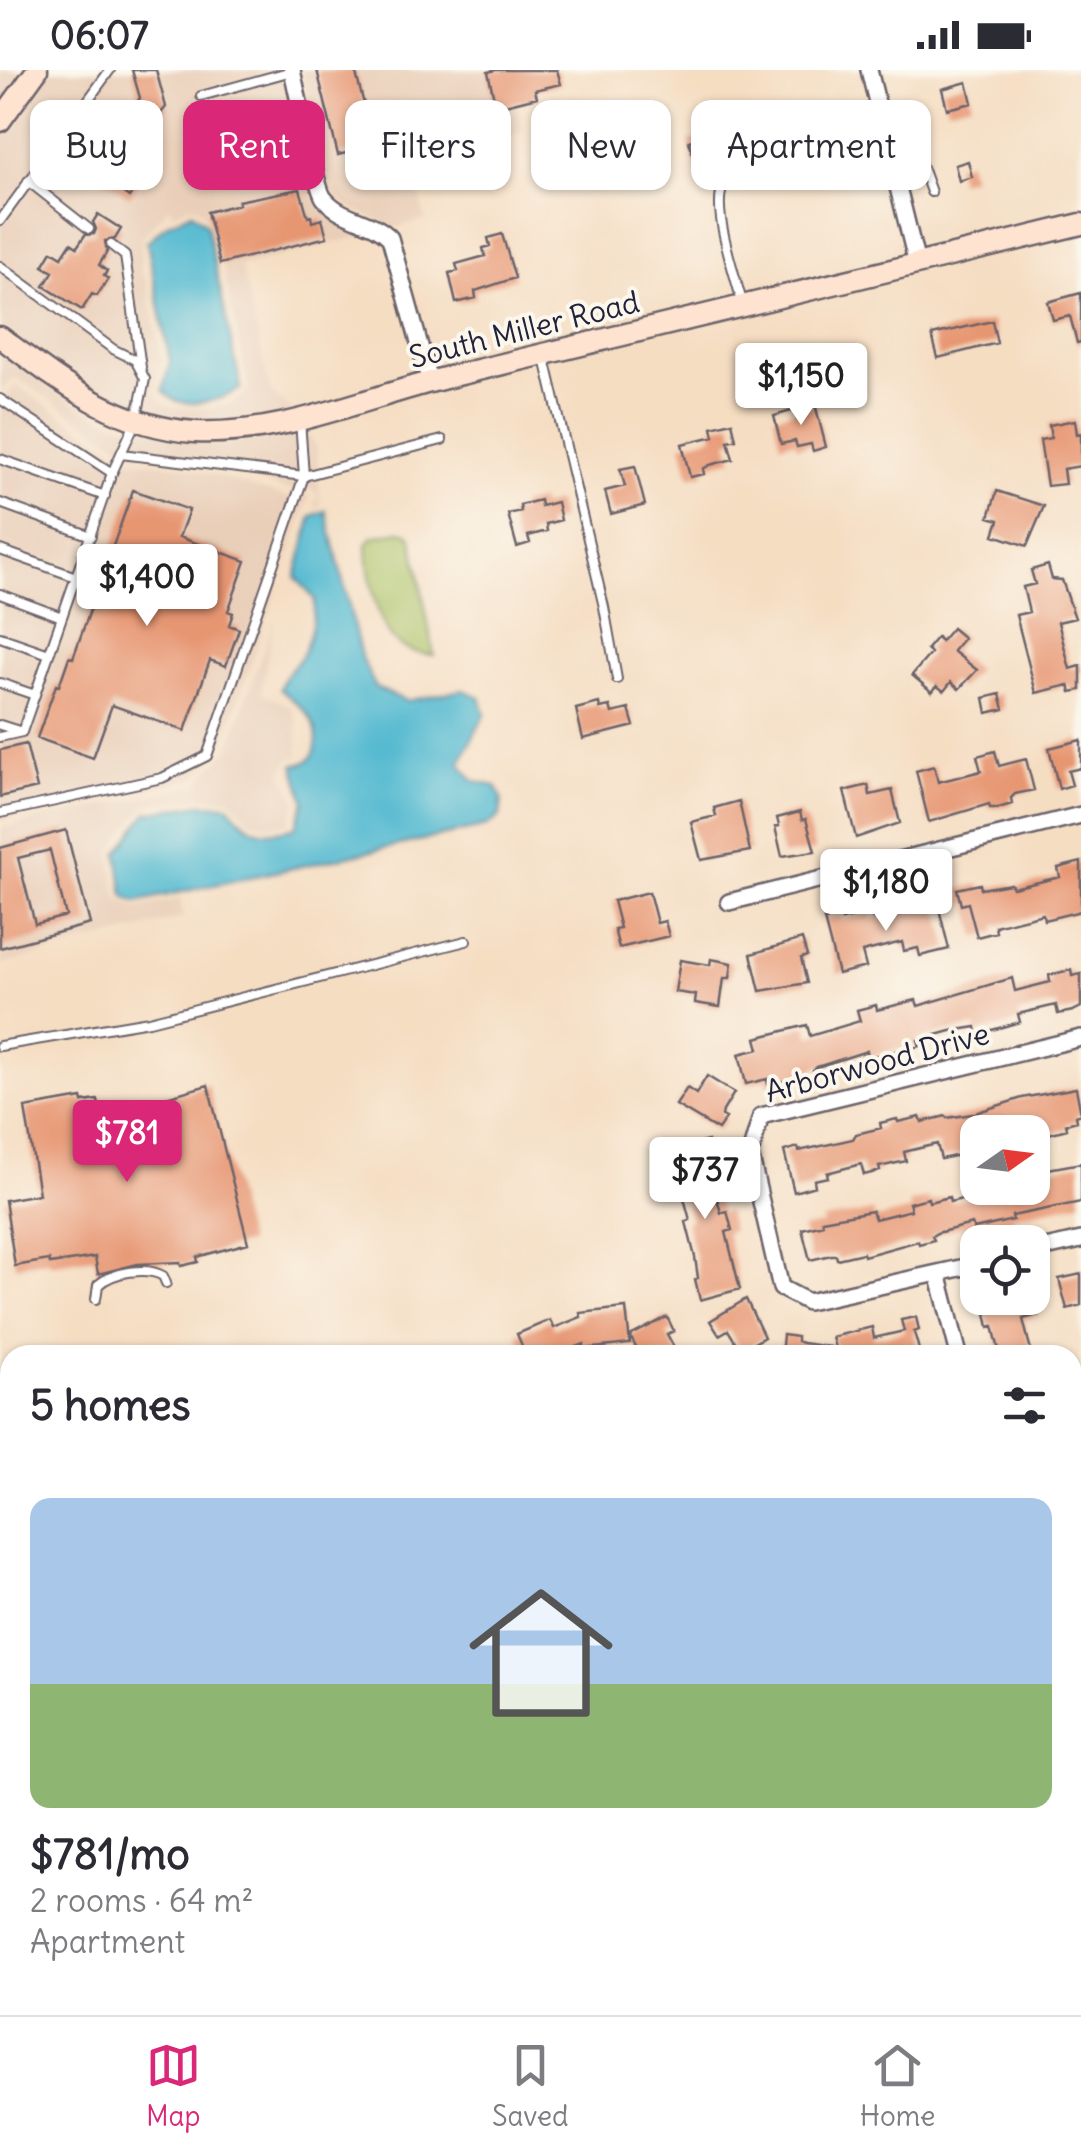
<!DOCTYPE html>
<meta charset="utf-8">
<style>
body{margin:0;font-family:Delius,sans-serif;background:#f7f7f7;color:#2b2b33;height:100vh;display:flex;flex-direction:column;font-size:38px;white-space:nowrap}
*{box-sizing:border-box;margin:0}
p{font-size:32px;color:#7c7c81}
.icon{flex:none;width:55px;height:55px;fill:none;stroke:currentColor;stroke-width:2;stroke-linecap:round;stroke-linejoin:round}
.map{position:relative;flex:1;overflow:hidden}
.sheet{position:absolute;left:0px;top:1275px;width:1082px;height:670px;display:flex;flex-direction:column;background:#fff;border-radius:30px 30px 0 0;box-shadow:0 2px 8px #0004}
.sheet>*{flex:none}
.hud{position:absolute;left:30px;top:30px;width:1022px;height:90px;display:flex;gap:20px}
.needle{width:65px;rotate:76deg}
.controls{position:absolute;left:960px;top:1045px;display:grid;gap:20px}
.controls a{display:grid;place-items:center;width:90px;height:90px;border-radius:20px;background:#fff;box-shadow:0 2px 8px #0004;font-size:50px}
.price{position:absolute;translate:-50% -85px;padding:0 22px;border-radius:10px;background:#fff;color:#222;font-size:32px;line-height:65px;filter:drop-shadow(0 2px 5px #0008)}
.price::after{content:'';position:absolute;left:50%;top:60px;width:30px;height:22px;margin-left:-15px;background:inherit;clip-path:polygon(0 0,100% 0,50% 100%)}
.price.on{background:#db2777;color:#fff}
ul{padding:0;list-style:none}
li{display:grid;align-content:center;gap:20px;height:530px;padding:0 30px}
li+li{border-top:2px solid #e1e1e2}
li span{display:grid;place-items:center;height:310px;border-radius:20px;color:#555}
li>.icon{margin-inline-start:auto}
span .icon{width:180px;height:180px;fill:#fffc;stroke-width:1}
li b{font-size:42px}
h2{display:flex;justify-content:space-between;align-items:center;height:120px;padding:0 30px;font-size:42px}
.chip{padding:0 35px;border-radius:20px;background:#fff;box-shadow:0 2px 8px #0004;font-size:35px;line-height:90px}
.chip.on{background:#db2777;color:#fff}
.status{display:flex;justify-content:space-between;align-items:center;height:70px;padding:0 50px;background:#fff;direction:ltr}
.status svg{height:28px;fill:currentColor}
.tabs{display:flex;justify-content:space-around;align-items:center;height:140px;border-top:2px solid #e1e1e2;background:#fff;font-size:28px;color:#7c7c81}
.tabs a{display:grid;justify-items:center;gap:5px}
.tabs .on{color:#db2777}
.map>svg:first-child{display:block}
</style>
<div class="status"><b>06:07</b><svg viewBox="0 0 49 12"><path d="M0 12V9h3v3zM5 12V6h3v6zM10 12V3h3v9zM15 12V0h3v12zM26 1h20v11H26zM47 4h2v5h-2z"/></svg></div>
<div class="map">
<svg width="1081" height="1945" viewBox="0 0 1081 1945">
<rect width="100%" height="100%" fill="#fbf7ec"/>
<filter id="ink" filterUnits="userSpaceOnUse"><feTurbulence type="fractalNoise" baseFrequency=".01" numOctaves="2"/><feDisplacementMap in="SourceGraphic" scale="20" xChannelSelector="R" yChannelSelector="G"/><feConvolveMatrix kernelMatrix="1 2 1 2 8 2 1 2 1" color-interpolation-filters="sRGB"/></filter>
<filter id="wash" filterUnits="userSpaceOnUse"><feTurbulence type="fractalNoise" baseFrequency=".0048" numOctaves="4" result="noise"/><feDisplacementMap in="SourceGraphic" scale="40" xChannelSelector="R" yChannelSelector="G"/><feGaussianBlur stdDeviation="2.25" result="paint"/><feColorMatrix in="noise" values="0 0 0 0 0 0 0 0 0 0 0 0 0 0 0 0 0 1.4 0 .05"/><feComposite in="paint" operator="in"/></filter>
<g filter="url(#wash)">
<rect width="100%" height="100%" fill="#f5ddc2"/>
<path fill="#e9ceb8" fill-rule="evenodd" d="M0,0H27L0,37Z
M48,0H283L314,129L340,151L370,164L241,196L271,322L295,343L248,352L194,354L139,343L81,317L0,257V65ZM189,136L198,137L213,151L248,316L245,324L227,335L211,338H174L162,332L155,322L162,291L147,211L141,202L142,167L169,137L175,143Z
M301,0H508L524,62L412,91L425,150L393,158L351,138L330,122Z
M0,278L70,330L100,347L134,359L304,357L317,378L320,436L313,438L318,425L312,419L286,420L187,389L132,383L18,309L9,311L0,323Z
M15,315L129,389L184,396L285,427L310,425L222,676L194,709L0,751V335Z
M275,547L261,623L285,633L292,638L297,651L299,686L289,690L282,703L297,732L290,752L271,756L251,751L229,728L200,727L146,736L121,765L111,782L117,828L135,838L180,829L184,847L0,895V758L198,715L229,678Z"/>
<path fill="#acc165" stroke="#677250" stroke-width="2.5" d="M399,461L408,463L412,468L434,585C422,584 405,581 396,572C376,554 367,500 367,474L373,467Z"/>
<path fill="#52b9d0" stroke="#3a6e86" stroke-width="2.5" d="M192,142L206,154L241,318C221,331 179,343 163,320L170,291L147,172L167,154Z
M326,441L362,590L376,618L406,631L463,620L480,627L485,644L460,693L474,711L496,716L502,729L500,746L487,756L135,832L124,825L118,783L147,743L201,734L228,735C251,763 261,767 296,757L305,731L294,695C307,694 314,689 316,676C321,649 299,635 280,619C286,598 293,601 302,585C311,567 313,550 315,530L296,507L312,446Z"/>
<g id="blocks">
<path fill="#e79672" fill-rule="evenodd" d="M132,0H156L166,37L132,78L154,93L129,127L84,94V89L104,62L109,60L114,64L140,28Z
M317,0H355L375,76L338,85Z
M496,0H557L561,14L535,20L537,27L501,36L500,32L495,33L488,2Z
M967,12L972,33L947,39L942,19Z
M743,57L749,78L721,85L723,94L716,96L718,104L699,109L689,71Z
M968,91L972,107L959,111L955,95Z
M300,119L308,147L311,146L312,152L322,149L327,167L220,194L207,142L239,134L238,131Z
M98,144L121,159L115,169L105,171L107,182L99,195L107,201L104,206L108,209L97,226L92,224L82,240L44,216L53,202L43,196L52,181L62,187L71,173L77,177L85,165L94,164L96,159L93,152Z
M502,164L515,208L475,221L476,228L456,233L449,203L458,201L456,194L485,186L483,178L490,176L488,168Z
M1081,223V272L1077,273L1070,246L1053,250L1048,232Z
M992,251L997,273L938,288L932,265Z
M815,334L826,377L813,381L811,374L797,377L795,371L781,374L774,346Z
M1075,350L1077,364L1081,363V396L1063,399L1065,414L1047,416L1040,370L1051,368L1049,355Z
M732,352L736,369L728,371L733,389L710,395L703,399L704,404L690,407L682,374L714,366L712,357Z
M635,396L645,435L611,444L605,421L625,416L620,399Z
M133,420L189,440L179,467L246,491L228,541L233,543L229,555L239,559L226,596L210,590L185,661L112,635L93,688L37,668L56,615L59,616L69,587L73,588Z
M997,421L1044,436L1027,476L994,465L999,450L989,447Z
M540,430L541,436L557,432L561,450L546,454L547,461L528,466L530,473L517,477L508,444L521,441L520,435Z
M1048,495L1052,509L1062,510L1075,548L1058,552L1070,599L1081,596V620L1071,622L1069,615L1036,623L1016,545L1029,542L1023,517L1035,514L1031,500Z
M952,558L964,568L953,581L977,600L959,619L951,612L944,621L937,616L932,622L912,605L931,583L927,579L937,567L941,571Z
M1000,624L1004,639L987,643L984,628Z
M599,633L600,638L610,636L612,643L629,639L634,656L583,669L576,639Z
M1081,670V698L1068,701L1072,715L1059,719L1049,678Z
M26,674L37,718L0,727V680Z
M995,681L999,696L1026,689L1034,720L1015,724L1011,728L1012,734L998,738H990L989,734L929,752L916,701L934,696L938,712L981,701L977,686Z
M868,715L870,725L892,720L900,753L856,768L844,721Z
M739,731L750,781L701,790L691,752L716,746L714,738Z
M800,742L802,750L806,749L815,781L782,786L775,757L779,756L777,748Z
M66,760L90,854L0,878V778ZM50,780L66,846L35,854L18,788Z
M1081,792V841L1044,850L1043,844L995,856L996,862L977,867L968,833L961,835L957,819L980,814L981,819L1011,814L1013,818L1060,807L1058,798Z
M649,822L657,853L665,851L669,866L619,878L614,859L620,858L613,831Z
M936,827L949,879L920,886L918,878L904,881L902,872L862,882L866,897L838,904L824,850L841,846L842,850L872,842L873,849L916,837L915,833Z
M802,869L807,886L801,888L807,913L760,921L751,884Z
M711,889L732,893L730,908H724L720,937L695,933L696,925L675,922L680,890L710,895Z
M1071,900L1072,906L1081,904V937L1073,941L1058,944L1056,935L1018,944L1020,952L992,960L977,964L976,957L951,961L918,970L920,976L868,987L867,981L817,997L813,1000L814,1004L768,1015L767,1009L746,1014L739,984L759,979L756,968L807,955L810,966L860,951L857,940L876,935L877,940L916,930L918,936L1012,908L1015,921L1050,912L1049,905Z
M707,1006L734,1023L723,1041L722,1046L726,1048L718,1060L676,1035L687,1018L696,1024Z
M208,1015L248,1173L197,1187L198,1192L181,1196L180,1192L138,1194L98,1204L95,1187L50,1194L49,1190L15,1196L5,1130L39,1124L25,1038L82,1028L83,1032L98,1030L100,1041L144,1029L145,1033Z
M1076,1018L1081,1044L1076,1046L1077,1051L1066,1054L1067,1059L1045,1065L978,1062V1069L972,1071L973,1076L962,1078L964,1084L941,1089L937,1074L904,1082L906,1091L879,1097L880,1101L864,1105L861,1094L827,1103L828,1107L814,1110L815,1116L794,1122L784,1081L798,1077L799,1081L853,1069L856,1064L881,1058L880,1053L897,1049L898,1052L920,1047L922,1052L946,1046L947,1048L972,1044L1022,1028Z
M708,1071L712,1085L708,1086L707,1091L721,1143L727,1141L732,1160L726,1162L740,1219L700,1230L695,1209L698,1208L695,1187L686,1152L690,1150L676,1099L672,1100L668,1081Z
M1081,1093V1132L1012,1146L1013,1150L974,1159L972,1154L937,1163L932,1166L934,1170L919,1174L918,1171L864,1186L863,1183L837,1189L836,1185H831L810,1190L802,1159L823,1154L822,1150L872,1141L875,1149L911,1140L909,1133L928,1128L929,1132L949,1127L950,1132L986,1123L985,1118H1032V1108L1038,1106L1037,1101Z
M1081,1204V1235L1067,1239L1059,1209Z
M990,1228H1034L1038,1245L1023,1249L1032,1285L1000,1284L993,1256L989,1257L986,1243L994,1241Z
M746,1229L764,1267L741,1281L728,1260L719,1265L710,1251Z
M626,1238L630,1274L584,1279V1274L557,1285H526L517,1264L550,1250L554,1258L581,1247L580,1243Z
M667,1247L674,1261L667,1264L678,1285H640L630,1266Z
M916,1247L919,1260L914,1262L920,1283L837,1285L832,1267L872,1257L874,1268L904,1261L901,1250Z
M783,1265L797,1267V1271L802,1273L831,1277V1285H781Z"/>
</g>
</g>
<g filter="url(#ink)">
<use href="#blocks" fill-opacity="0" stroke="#6c636a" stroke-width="2.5"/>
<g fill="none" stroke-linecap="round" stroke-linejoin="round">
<defs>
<path id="lane" d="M201,26L292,1
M212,66L302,42
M892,93L919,89L931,122
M224,108L312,84
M28,111L89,159
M0,151L110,0
M111,175L125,186L141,297
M0,196L113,279L135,290L145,309L136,351L112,403L0,329
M743,236C737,210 711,140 723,117C728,107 738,105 749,102L887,73
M544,284L604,537L617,609
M121,384L304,406L300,350
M0,389L105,426
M0,433L91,466
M0,480L76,507
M0,524L62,547
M0,567L49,584
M0,613L35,625
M0,655L19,661
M0,667L22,662L112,403
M0,743L162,708L207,686L304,406L442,370
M0,976L149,951L466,871
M96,1229L98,1215C112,1202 147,1196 163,1206L166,1213"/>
<path id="street" d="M292,0C297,21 316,118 324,128C341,150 373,149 390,168L430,312
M869,0L917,194
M729,832L1081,745
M1032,1181L1081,1170
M978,1194L808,1232L781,1218L750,1084L761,1046L1081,968
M938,1203L959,1285
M0,1702H10
M1072,1725L1081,1723
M728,1935L730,1945"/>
<path id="secondary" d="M0,51L37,0
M0,267C60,312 116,357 195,362C284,366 368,326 453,306C663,255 872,205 1081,154"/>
</defs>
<use href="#lane" stroke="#6c636a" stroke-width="12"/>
<use href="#street" stroke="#6c636a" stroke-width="20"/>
<use href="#secondary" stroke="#6c636a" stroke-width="25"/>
<path stroke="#6c636a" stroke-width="2.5" stroke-dasharray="2.5 8" stroke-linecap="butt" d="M0,1841L10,1839"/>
<use href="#lane" stroke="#fff" stroke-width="8"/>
<use href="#street" stroke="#fff" stroke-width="15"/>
<use href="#secondary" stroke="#fee3d1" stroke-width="20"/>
</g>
</g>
<g text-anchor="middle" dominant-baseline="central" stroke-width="8" stroke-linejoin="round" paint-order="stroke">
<g font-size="30" fill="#22223b" stroke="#fbf7ec">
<text transform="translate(524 259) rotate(-14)">South Miller Road</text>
<text transform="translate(877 992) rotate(-15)">Arborwood Drive</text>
</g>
</g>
</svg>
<div class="controls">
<a><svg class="needle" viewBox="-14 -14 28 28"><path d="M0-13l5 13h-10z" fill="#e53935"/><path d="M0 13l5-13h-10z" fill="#7c7c81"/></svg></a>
<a><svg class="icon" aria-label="locate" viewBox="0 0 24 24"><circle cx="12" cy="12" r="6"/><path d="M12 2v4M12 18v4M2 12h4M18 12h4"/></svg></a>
</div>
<b class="price" style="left:801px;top:358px">$1,150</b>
<b class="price" style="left:147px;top:559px">$1,400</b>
<b class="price" style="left:886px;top:864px">$1,180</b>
<b class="price on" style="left:127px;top:1115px">$781</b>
<b class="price" style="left:705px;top:1152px">$737</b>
<div class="hud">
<a class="chip">Buy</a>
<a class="chip on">Rent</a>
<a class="chip">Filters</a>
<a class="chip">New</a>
<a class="chip">Apartment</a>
</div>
<section class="sheet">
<h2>5 homes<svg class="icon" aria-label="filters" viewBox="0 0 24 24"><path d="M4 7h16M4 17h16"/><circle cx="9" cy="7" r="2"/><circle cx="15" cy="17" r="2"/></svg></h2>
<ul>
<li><span style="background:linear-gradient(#a9c7e8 60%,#8fb573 0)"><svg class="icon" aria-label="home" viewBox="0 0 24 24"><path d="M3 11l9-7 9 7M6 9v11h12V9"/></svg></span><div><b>$781/mo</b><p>2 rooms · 64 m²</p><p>Apartment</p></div></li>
</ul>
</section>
</div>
<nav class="tabs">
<a class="on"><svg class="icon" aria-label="map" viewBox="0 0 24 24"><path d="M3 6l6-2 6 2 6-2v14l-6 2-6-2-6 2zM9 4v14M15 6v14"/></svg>Map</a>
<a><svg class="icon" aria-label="saved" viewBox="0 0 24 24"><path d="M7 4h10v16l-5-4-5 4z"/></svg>Saved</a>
<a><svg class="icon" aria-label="home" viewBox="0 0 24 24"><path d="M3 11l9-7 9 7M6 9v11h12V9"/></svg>Home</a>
</nav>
